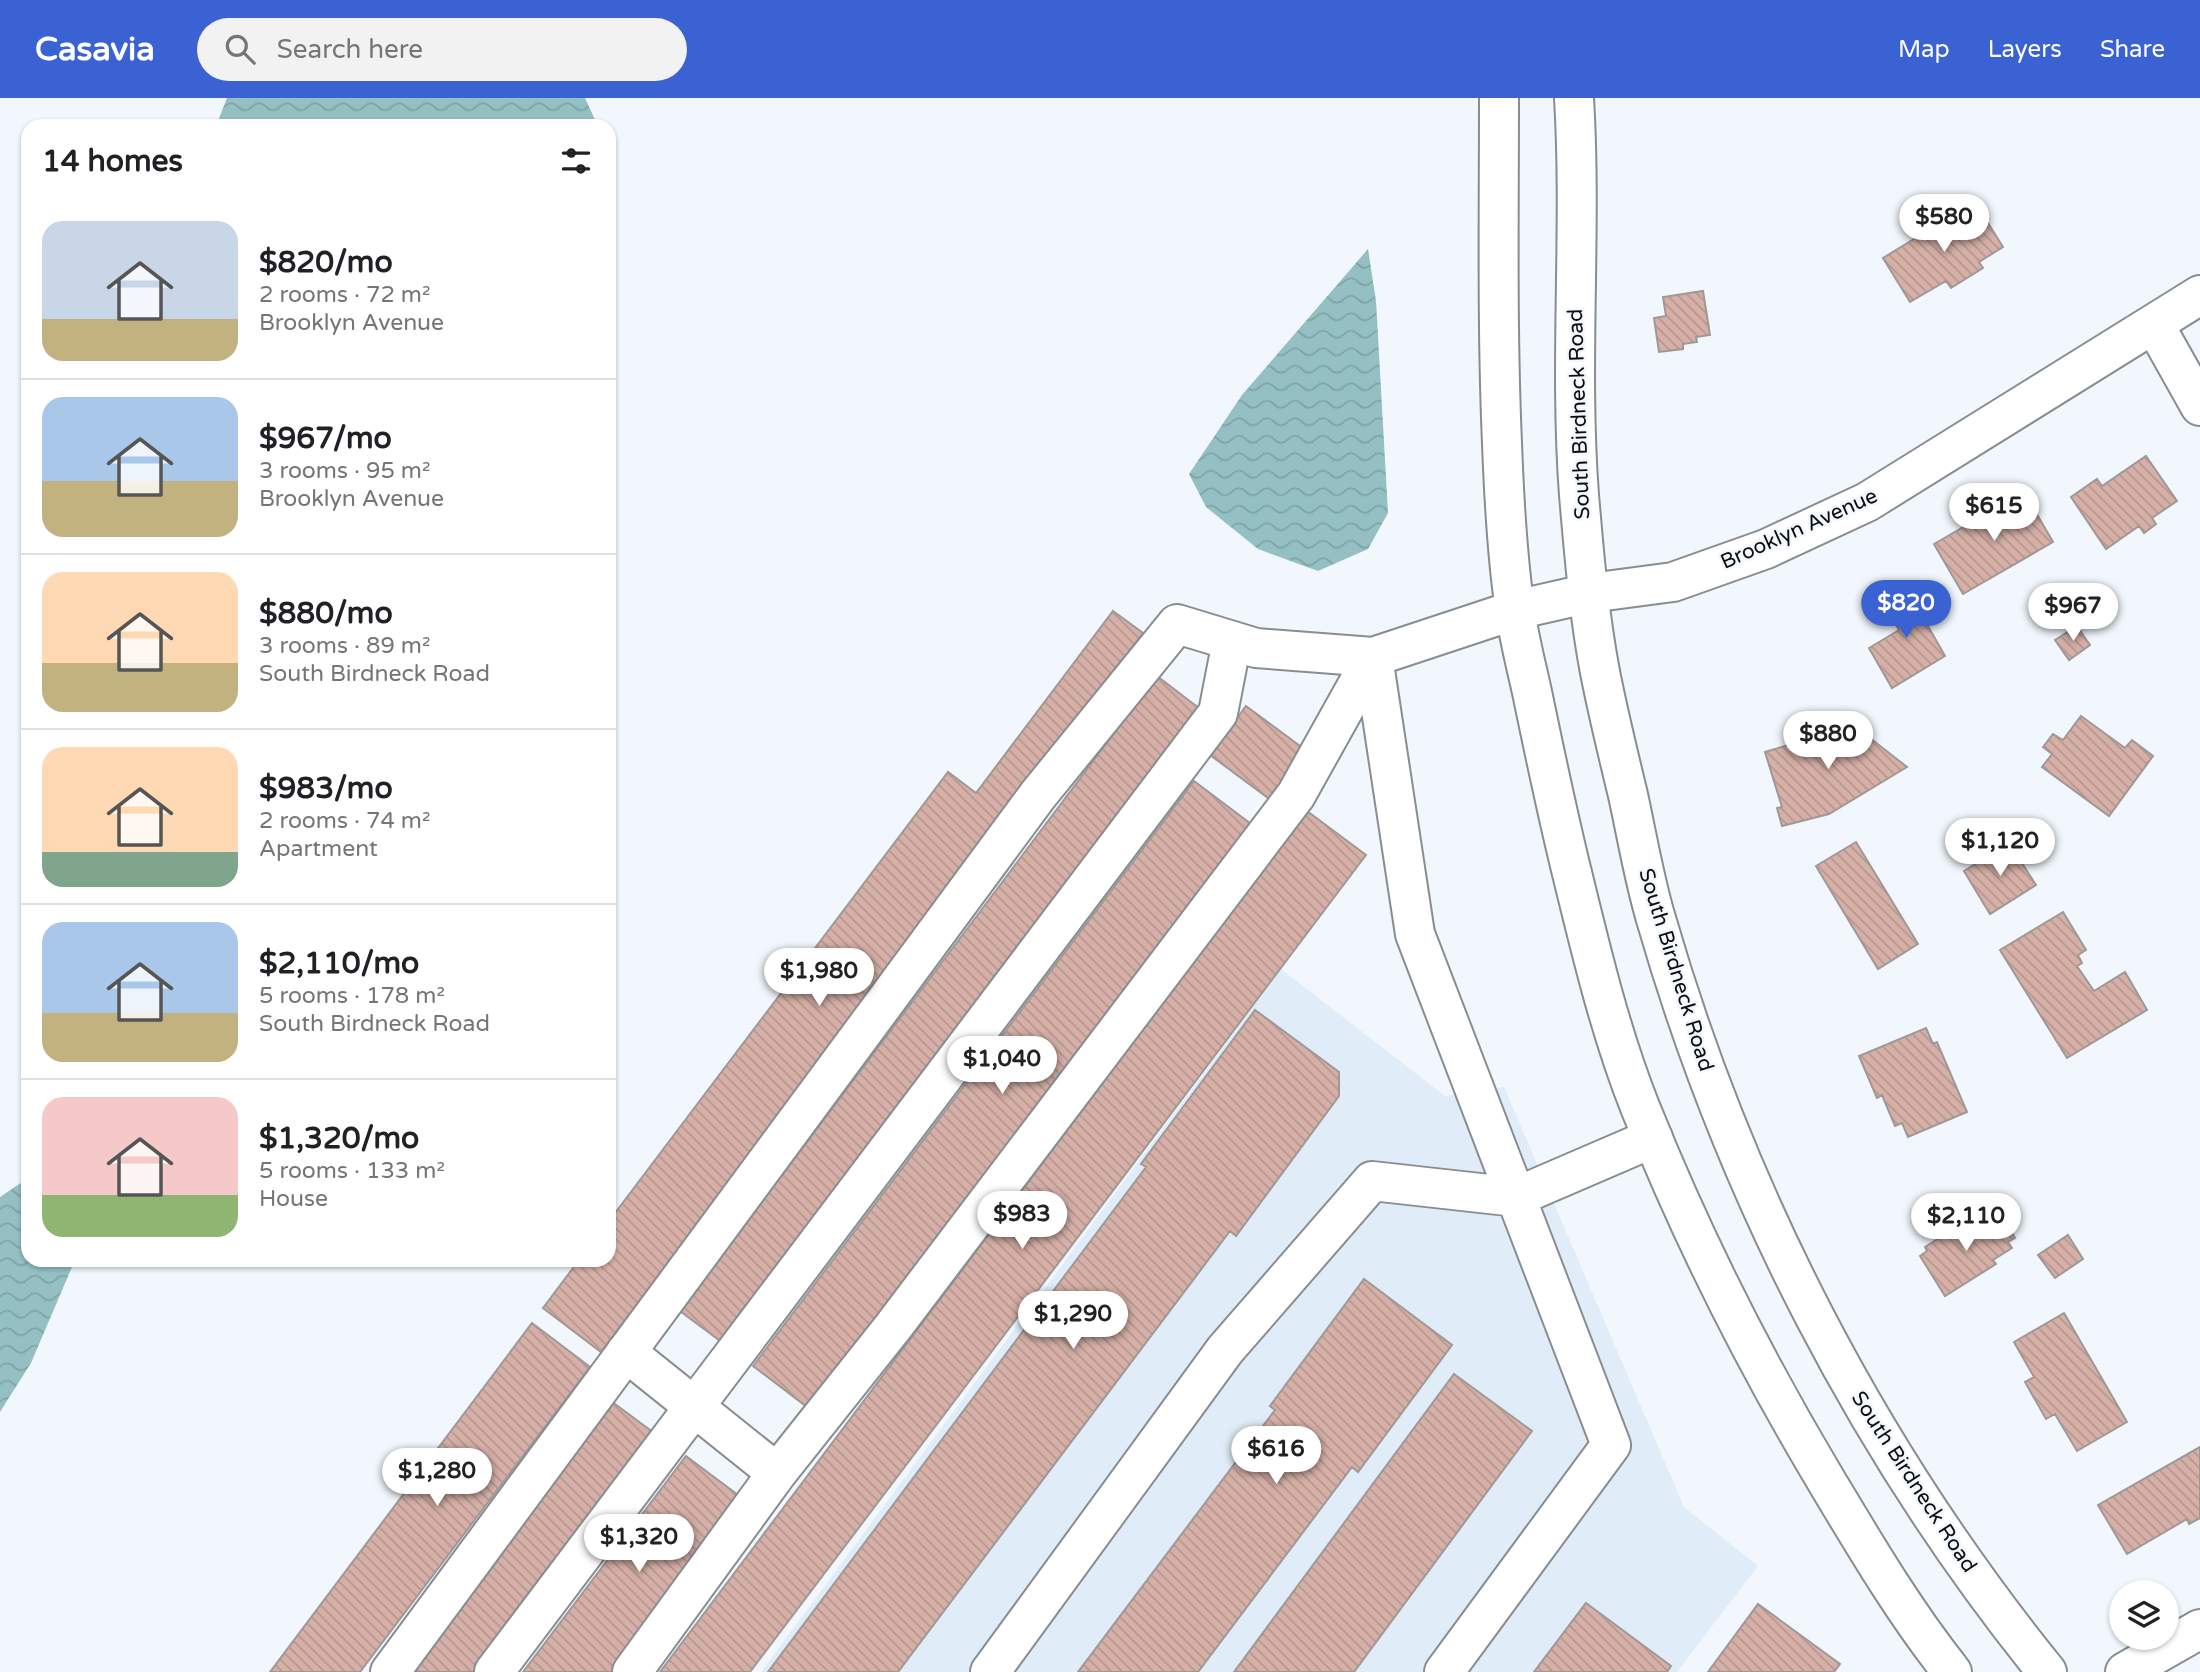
<!DOCTYPE html>
<meta charset="utf-8">
<style>
body{margin:0;font-family:"Varela Round",sans-serif;background:#f2f2f2;color:#202124;height:100vh;display:flex;flex-direction:column;font-size:26px;white-space:nowrap}
*{box-sizing:border-box;margin:0}
p{font-size:23px;color:#757577}
.icon{flex:none;width:38px;height:38px;fill:none;stroke:currentColor;stroke-width:2;stroke-linecap:round;stroke-linejoin:round}
.map{position:relative;flex:1;overflow:hidden}
.sheet{position:absolute;left:21px;top:21px;width:595px;height:1148px;display:flex;flex-direction:column;background:#fff;border-radius:21px;box-shadow:0 2px 5px #0004}
.sheet>*{flex:none}
.tools{position:absolute;left:2109px;top:1482px;display:grid;gap:14px}
.tools a{display:grid;place-items:center;width:70px;height:70px;border-radius:50%;background:#fff;box-shadow:0 2px 5px #0004;font-size:35px}
.price{position:absolute;translate:-50% -60px;padding:0 16px;border-radius:24px;background:#fff;color:#222;font-size:23px;line-height:46px;filter:drop-shadow(0 2px 4px #0008)}
.price::after{content:'';position:absolute;left:50%;top:42px;width:21px;height:16px;margin-left:-10px;background:inherit;clip-path:polygon(0 0,100% 0,50% 100%)}
.price.selected{background:#3b62d3;color:#fff}
ul{padding:0;list-style:none}
li{display:flex;align-items:center;gap:21px;height:175px;padding:0 21px}
li+li{border-top:2px solid #e0e0e0}
li span{display:grid;place-items:center;flex:none;width:196px;height:140px;border-radius:21px;color:#555}
li>.icon{margin-inline-start:auto}
span .icon{width:84px;height:84px;fill:#fffc;stroke-width:1}
li b{font-size:30px}
h2{display:flex;justify-content:space-between;align-items:center;height:84px;padding:0 21px;font-size:30px}
header{display:flex;align-items:center;gap:42px;box-sizing:border-box;height:98px;padding:0 35px;background:#3b62d3;color:#fff}
header strong{font-size:33px}
nav{display:flex;gap:38px;margin-inline-start:auto;font-size:24px}
.search{width:490px;height:63px;background:#f2f2f2;display:flex;align-items:center;gap:18px;box-sizing:border-box;padding:0 24px;border-radius:38px;color:#757577;font-size:26px}
.map>svg:first-child{display:block}
</style>
<header>
<strong>Casavia</strong>
<div class="search"><svg class="icon" aria-label="search" viewBox="0 0 24 24"><circle cx="10" cy="10" r="6"/><path d="M15 15l6 6"/></svg>Search here</div>
<nav><a>Map</a><a>Layers</a><a>Share</a></nav>
</header>
<div class="map">
<svg width="2200" height="1574" viewBox="0 0 2200 1574">
<defs>
<pattern id="water-waves" width="16" height="10" patternUnits="userSpaceOnUse" patternTransform="scale(1.75)"><rect width="16" height="10" fill="#94c0c4"/><path d="M0 5q4-4 8 0t8 0" fill="none" stroke="#7ea4a7"/></pattern>
<pattern id="building-back-hatch" width="6" height="6" patternUnits="userSpaceOnUse" patternTransform="scale(1.75)"><rect width="6" height="6" fill="#d6b0a7"/><path d="M-1 5l2 2M0 0l6 6M5-1l2 2" fill="none" stroke="#b6968f"/></pattern>
</defs>
<rect width="100%" height="100%" fill="#f1f7fd"/>
<path fill="#e0ecf7" d="M1281,871L1445,998L1504,989L1684,1409L1758,1468L1677,1574H761Z"/>
<path fill="url(#water-waves)" d="M227,0H585L598,28H216Z
M1368,151L1376,203L1388,415L1368,451L1318,473L1258,451L1206,409L1189,376L1242,297Z
M28,1080V1162H75L31,1265L0,1314V1099Z"/>
<path fill="url(#building-back-hatch)" stroke="#9f9896" stroke-width="2" d="M1978,109L2003,149L1979,164L1983,170L1951,190L1946,183L1910,204L1883,160L1953,117L1957,123Z
M1703,193L1710,237L1696,239L1697,244L1683,246V251L1659,254L1654,220L1666,218L1663,199Z
M2146,358L2177,403L2152,420L2156,426L2144,435L2139,428L2106,451L2071,399L2097,381L2102,388Z
M2024,394L2053,444L1963,496L1934,446Z
M1904,486L1945,558L1892,590L1869,550L1899,532L1881,501Z
M1113,513L1143,535L601,1254L543,1210L579,1162H609V1123L948,674L976,695Z
M2077,528L2090,547L2069,562L2055,542Z
M1157,578L1200,611L723,1245L680,1213Z
M1246,608L1308,654L1272,703L1210,657Z
M2081,618L2125,650L2132,642L2153,658L2109,718L2042,669L2052,656L2043,649L2053,636L2063,642Z
M1843,619L1907,669L1829,716L1782,728L1777,710L1782,709L1765,654L1808,641Z
M1194,683L1251,726L811,1312L753,1268Z
M1307,713L1366,757L750,1574H660Z
M1856,744L1918,846L1878,871L1816,768Z
M2009,745L2036,787L1990,816L1964,773Z
M2063,814L2086,852L2078,857L2082,865L2077,868L2094,893L2125,874L2147,912L2067,960L2000,852Z
M1255,912L1339,974V998L1236,1138L1230,1133L898,1574H768L1146,1069L1141,1066Z
M1926,930L1933,946L1937,944L1967,1014L1908,1039L1902,1025L1895,1028L1882,997L1877,1000L1859,958Z
M1993,1118L2000,1129L2006,1126L2015,1140L2008,1144L2012,1150L1993,1162L1996,1166L1945,1198L1920,1158L1927,1153L1925,1149L1969,1121L1975,1130Z
M2068,1137L2083,1161L2055,1180L2038,1157Z
M1364,1181L1452,1247L1358,1374L1352,1369L1198,1574H1078L1275,1312L1270,1308Z
M2064,1215L2127,1324L2077,1353L2055,1316L2046,1321L2025,1284L2034,1279L2014,1244Z
M532,1225L590,1269L360,1574H270Z
M1454,1276L1532,1333L1354,1574H1234Z
M611,1303L654,1335L475,1574H408Z
M2200,1349V1420L2189,1426L2187,1421L2127,1456L2098,1407Z
M686,1358L742,1400L612,1574H523Z
M1586,1505L1671,1568L1667,1574H1534Z
M1758,1506L1840,1566L1834,1574H1708Z"/>
<g fill="none" stroke-linecap="round" stroke-linejoin="round">
<defs>
<path id="minor" d="M2154,226L2200,308
M626,1254L777,1375
M390,1574L1038,697L1177,526L1256,550L1373,559L1296,697L893,1229L777,1375L632,1574
M494,1574L1218,615L1232,543
M990,1574L1225,1252L1372,1083L1516,1099L1653,1040
M1444,1574L1611,1347L1415,836L1373,559L1515,512L1590,495L1673,484L1766,451L1867,404L2200,197
M2125,1574L2200,1531"/>
<path id="major" d="M1499,0C1499,115 1497,230 1502,345C1504,400 1507,457 1515,512C1519,540 1526,567 1532,594C1544,652 1556,709 1570,767C1590,848 1609,931 1640,1009C1692,1139 1755,1264 1827,1384C1866,1449 1905,1515 1952,1574
M1574,0C1582,132 1569,265 1579,397C1584,454 1589,517 1600,574C1608,615 1618,656 1628,697C1637,738 1644,781 1656,821C1735,1095 1868,1353 2047,1574"/>
</defs>
<use href="#minor" stroke="#888d92" stroke-width="42"/>
<use href="#major" stroke="#888d92" stroke-width="42"/>
<use href="#minor" stroke="#fff" stroke-width="38"/>
<use href="#major" stroke="#fff" stroke-width="38"/>
</g>
<g text-anchor="middle" dominant-baseline="central" stroke-width="5" stroke-linejoin="round" paint-order="stroke">
<g font-size="21" fill="#0a0c0d" stroke="#f1f7fd">
<text transform="translate(1579 316) rotate(-92)">South Birdneck Road</text>
<text transform="translate(1799 431) rotate(-24)">Brooklyn Avenue</text>
<text transform="translate(1676 872) rotate(73)">South Birdneck Road</text>
<text transform="translate(1914 1384) rotate(57)">South Birdneck Road</text>
</g>
</g>
</svg>
<div class="tools">
<a><svg class="icon" aria-label="layers" viewBox="0 0 24 24"><path d="M12 4l9 5-9 5-9-5zM3 14l9 5 9-5"/></svg></a>
</div>
<b class="price" style="left:1944px;top:156px">$580</b>
<b class="price" style="left:1994px;top:445px">$615</b>
<b class="price selected" style="left:1906px;top:542px">$820</b>
<b class="price" style="left:2073px;top:545px">$967</b>
<b class="price" style="left:1828px;top:673px">$880</b>
<b class="price" style="left:2000px;top:780px">$1,120</b>
<b class="price" style="left:819px;top:910px">$1,980</b>
<b class="price" style="left:1002px;top:998px">$1,040</b>
<b class="price" style="left:1022px;top:1153px">$983</b>
<b class="price" style="left:1966px;top:1155px">$2,110</b>
<b class="price" style="left:1073px;top:1253px">$1,290</b>
<b class="price" style="left:1276px;top:1388px">$616</b>
<b class="price" style="left:437px;top:1410px">$1,280</b>
<b class="price" style="left:639px;top:1476px">$1,320</b>
<section class="sheet">
<h2>14 homes<svg class="icon" aria-label="filters" viewBox="0 0 24 24"><path d="M4 7h16M4 17h16"/><circle cx="9" cy="7" r="2"/><circle cx="15" cy="17" r="2"/></svg></h2>
<ul>
<li><span style="background:linear-gradient(#c9d6e8 70%,#c2b280 0)"><svg class="icon" aria-label="home" viewBox="0 0 24 24"><path d="M3 11l9-7 9 7M6 9v11h12V9"/></svg></span><div><b>$820/mo</b><p>2 rooms · 72 m²</p><p>Brooklyn Avenue</p></div></li>
<li><span style="background:linear-gradient(#a9c7e8 60%,#c2b280 0)"><svg class="icon" aria-label="home" viewBox="0 0 24 24"><path d="M3 11l9-7 9 7M6 9v11h12V9"/></svg></span><div><b>$967/mo</b><p>3 rooms · 95 m²</p><p>Brooklyn Avenue</p></div></li>
<li><span style="background:linear-gradient(#ffd9b3 65%,#c2b280 0)"><svg class="icon" aria-label="home" viewBox="0 0 24 24"><path d="M3 11l9-7 9 7M6 9v11h12V9"/></svg></span><div><b>$880/mo</b><p>3 rooms · 89 m²</p><p>South Birdneck Road</p></div></li>
<li><span style="background:linear-gradient(#ffd9b3 75%,#7fa58c 0)"><svg class="icon" aria-label="home" viewBox="0 0 24 24"><path d="M3 11l9-7 9 7M6 9v11h12V9"/></svg></span><div><b>$983/mo</b><p>2 rooms · 74 m²</p><p>Apartment</p></div></li>
<li><span style="background:linear-gradient(#a9c7e8 65%,#c2b280 0)"><svg class="icon" aria-label="home" viewBox="0 0 24 24"><path d="M3 11l9-7 9 7M6 9v11h12V9"/></svg></span><div><b>$2,110/mo</b><p>5 rooms · 178 m²</p><p>South Birdneck Road</p></div></li>
<li><span style="background:linear-gradient(#f6c9c9 70%,#8fb573 0)"><svg class="icon" aria-label="home" viewBox="0 0 24 24"><path d="M3 11l9-7 9 7M6 9v11h12V9"/></svg></span><div><b>$1,320/mo</b><p>5 rooms · 133 m²</p><p>House</p></div></li>
</ul>
</section>
</div>
